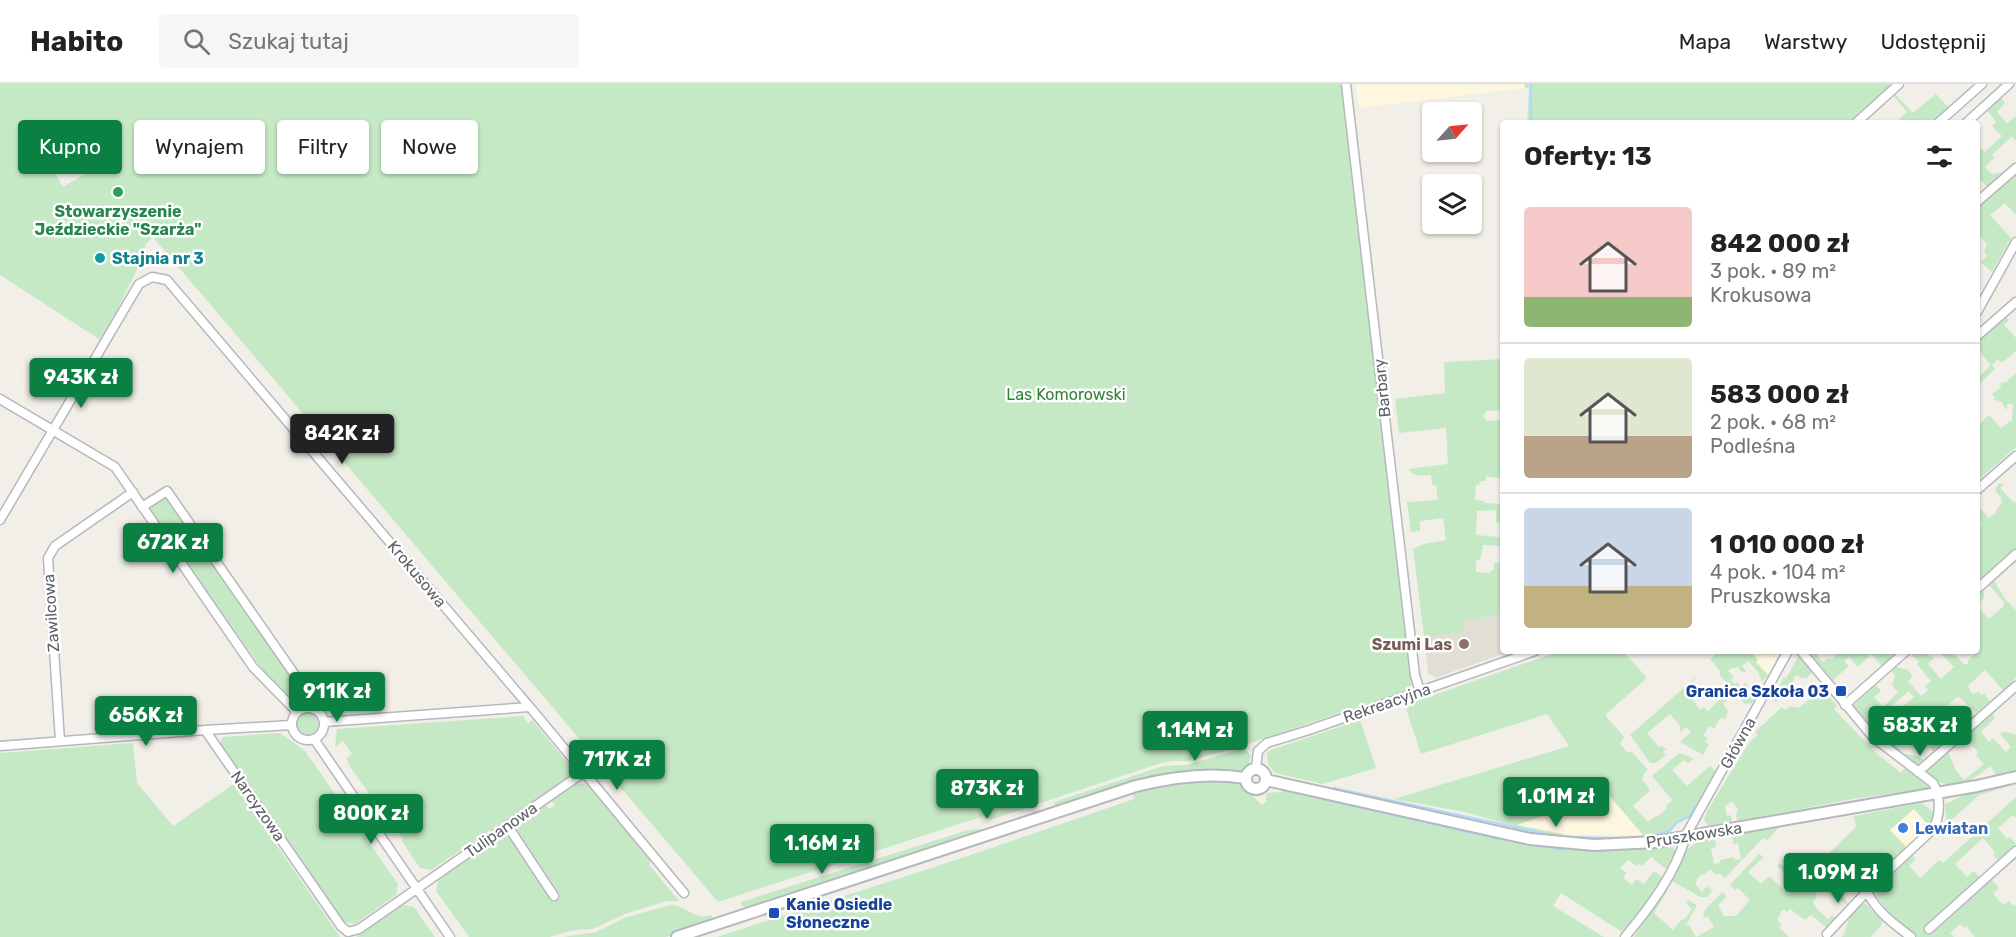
<!DOCTYPE html>
<html lang="pl">
<meta charset="utf-8">
<style>
body{margin:0;font-family:Rubik,sans-serif;background:#f6f6f6;color:#222;height:100vh;display:flex;flex-direction:column;font-size:22px;white-space:nowrap}
*{box-sizing:border-box;margin:0}
p{font-size:20px;color:#767676}
.icon{flex:none;width:33px;height:33px;fill:none;stroke:currentColor;stroke-width:2;stroke-linecap:round;stroke-linejoin:round}
.map{position:relative;flex:1;overflow:hidden}
.sheet{position:absolute;left:1500px;top:36px;width:480px;height:534px;display:flex;flex-direction:column;background:#fff;border-radius:6px;box-shadow:0 2px 4px #0004}
.sheet>*{flex:none}
.guide{position:absolute;left:18px;top:36px;width:570px;height:54px;display:flex;gap:12px}
.needle{width:39px;rotate:63deg}
.tools{position:absolute;left:1422px;top:18px;display:grid;gap:12px}
.tools a{display:grid;place-items:center;width:60px;height:60px;border-radius:6px;background:#fff;box-shadow:0 2px 4px #0004;font-size:30px}
.price{position:absolute;translate:-50% -51px;padding:0 14px;border-radius:6px;background:#0b8043;color:#fff;font-size:20px;line-height:39px;filter:drop-shadow(0 2px 3px #0008)}
.price::after{content:'';position:absolute;left:50%;top:36px;width:18px;height:14px;margin-left:-9px;background:inherit;clip-path:polygon(0 0,100% 0,50% 100%)}
.price.selected{background:#222;color:#fff}
ul{padding:0;list-style:none}
li{display:flex;align-items:center;gap:18px;height:150px;padding:0 24px}
li+li{border-top:2px solid #e0e0e0}
li span{display:grid;place-items:center;flex:none;width:168px;height:120px;border-radius:6px;color:#555}
li>.icon{margin-inline-start:auto}
span .icon{width:72px;height:72px;fill:#fffc;stroke-width:1}
li b{font-size:26px}
h2{display:flex;justify-content:space-between;align-items:center;height:72px;padding:0 24px;font-size:26px}
.chip{padding:0 21px;border-radius:6px;background:#fff;box-shadow:0 2px 4px #0004;font-size:21px;line-height:54px}
.chip.selected{background:#0b8043;color:#fff}
header{display:flex;align-items:center;gap:36px;box-sizing:border-box;height:84px;padding:0 30px;background:#fff;border-bottom:2px solid #e0e0e0}
header strong{font-size:28px}
nav{display:flex;gap:33px;margin-inline-start:auto;font-size:21px}
.search{width:420px;height:54px;background:#f6f6f6;display:flex;align-items:center;gap:15px;box-sizing:border-box;padding:0 21px;border-radius:6px;color:#767676;font-size:22px}
.map>svg:first-child{display:block}
</style>
<header>
<strong>Habito</strong>
<div class="search"><svg class="icon" aria-label="search" viewBox="0 0 24 24"><circle cx="10" cy="10" r="6"/><path d="M15 15l6 6"/></svg>Szukaj tutaj</div>
<nav><a>Mapa</a><a>Warstwy</a><a>Udostępnij</a></nav>
</header>
<div class="map">
<svg width="2016" height="853" viewBox="0 0 2016 853">
<rect width="100%" height="100%" fill="#f1efe8"/>
<path fill="#fef7e0" d="M1356,0H1524L1525,4L1359,24Z
M1745,567H1781L1767,592Z
M1607,709L1643,751H1570L1515,742Z
M1914,724L1930,743L1908,765L1890,746Z"/>
<path fill="#e1ded6" d="M1503,529V567H1507L1506,569L1435,594L1434,592L1428,590L1424,553L1463,548L1460,538Z"/>
<path fill="#c5e8c5" fill-rule="evenodd" d="M0,0H1342L1412,599L1409,605L1245,661L1190,677H1173L1161,679L990,736L987,731L718,818L153,153L145,161L144,171L102,257L0,191ZM60,42L85,90L63,103L36,55Z
M1524,0H1895L1852,39H1527L1529,4H1525Z
M1895,10L1913,29L1936,10L1950,25L1934,39H1895L1907,28L1893,11Z
M2001,14L2005,19L1997,28L2007,39L2016,32V57L2012,52L1992,71L1994,74L1985,83L1992,90L2004,88L1987,103L1983,98L1977,97V60L1985,68L2002,52L1992,42L1996,38L1987,26Z
M2016,90V131L2005,119L1990,131L2011,154L1992,188L1980,178L1987,172L1984,167L1987,160L1977,150V124Z
M2005,232L2009,236L2004,241L2016,254V267L2002,279L1998,275L1992,281L1995,285L1977,302V294L1991,281L1977,265V257Z
M1503,275V326L1486,327L1483,332L1487,337L1503,336V395L1486,392V397H1480L1479,401H1476L1475,416L1484,417V419L1503,420V439H1496V426L1477,427L1476,451L1499,453L1503,455V462L1483,461L1480,476H1476V488L1490,489L1491,486H1494V479H1503V529L1461,538L1464,548L1424,553L1413,465L1424,460L1446,456L1443,434L1420,437V447L1411,448L1407,418L1438,416L1436,401H1432L1431,391C1421,392 1415,393 1408,385L1448,380L1446,344L1399,349L1395,315L1445,309L1444,278Z
M2016,289V363L1977,397V342L1989,331L2001,344L2009,338L2012,337L2013,320H2007V325H2005L2002,318L1993,315L1995,313L1992,310L2001,303L2000,299L2006,298Z
M1999,399L2004,400L2000,404L2014,419L2016,417V467L1992,488L1990,486L1977,498V452L1979,450L1977,446L1982,441L1977,435V415L1980,419L1978,422L1989,434L1997,428L1996,426L2002,419L2001,417L2002,415L1995,406Z
M165,411L305,612L304,616C292,619 281,607 272,599L152,431L149,426L150,420Z
M1994,497L2006,516L2016,526V594L2003,606L1985,586L1968,602L1972,610L1979,608L1982,611L1984,609L1990,617L1976,629L1958,612L1948,621H1946L1943,627L1954,638L1964,630L1969,635L1933,667L1930,663L1939,654L1927,641L1917,651L1920,655L1916,657H1904L1898,650L1890,656L1904,670L1917,672L1923,676L1916,682L1880,651L1891,641L1896,646L1908,636L1899,626L1914,613L1909,607L1870,640L1853,622L1876,601L1881,607L1874,613L1883,623L1898,608L1892,601L1895,591L1892,587L1896,583L1908,586L1913,592L1908,597L1921,612L1928,606L1925,602L1931,597L1917,580L1919,578L1911,570L1915,567H1922L1934,574L1928,580L1941,595L1954,583L1938,567H1951L1964,580L1967,581L1969,575L1975,570L1973,567H1977V512L1982,507L1984,509V514L1977,522L1989,535L2003,523L2004,518L1989,501Z
M1561,567H1623L1647,594L1605,631L1624,653L1620,660L1627,668H1632L1648,686L1644,690L1642,695L1650,706L1633,722L1648,738L1656,732L1657,733L1667,724L1666,722L1672,716L1652,692L1678,670H1684L1694,675L1688,679L1684,676L1672,686L1687,702L1710,682L1717,689L1697,725L1694,724L1690,733L1678,739L1669,749L1662,750V753L1644,755L1643,751L1607,709L1516,741L1563,750L1560,755L1513,747L1514,742L1465,728L1394,715L1569,662L1547,630L1421,670L1405,621Z
M1719,567H1751L1758,576L1756,578L1768,591L1762,598L1758,588L1748,577L1742,582L1746,587L1743,589L1737,582L1735,585L1733,583L1728,587L1734,593L1731,596L1735,600L1737,598L1741,603L1745,599L1756,612L1752,619L1745,620L1720,591V587L1710,575Z
M1808,567H1814L1823,578L1828,574L1832,575L1836,571L1834,568L1836,567H1899L1882,582L1871,570L1858,583L1849,573L1844,577L1849,582L1833,596Z
M1799,571L1813,588L1805,595L1803,593L1801,594L1797,591L1793,594L1794,596L1790,600L1791,601L1776,618L1772,615L1784,593L1786,595Z
M1702,588L1685,605L1700,626L1704,623L1708,627L1723,612L1725,613L1727,611L1729,614L1723,620L1728,627L1725,635L1720,634L1714,645L1709,642L1703,652L1708,654L1705,658L1709,660L1703,671L1680,658L1691,648L1686,643L1680,648V642L1670,630L1647,649L1659,663L1661,662L1666,665L1663,668L1666,671L1656,679H1650C1642,669 1638,660 1630,651Z
M1814,601L1820,608L1825,604L1828,608L1827,610L1837,622L1834,625L1877,670L1901,689L1905,684C1914,687 1925,695 1929,704L1853,715L1737,737L1736,730L1738,726L1732,717L1725,722L1727,732L1731,731L1732,738L1708,741L1704,736L1707,727L1749,659L1758,651L1755,648L1782,623L1785,626L1791,622L1798,624L1812,614L1814,609L1812,603Z
M296 640a11 11 0 1 1 22 0a11 11 0 1 1-22 0Z
M1993,629L1994,635L1981,648L1989,658L1993,654L2006,668L2011,663L2000,650L2004,647L2016,651V686L1996,691L1990,682C1979,692 1958,706 1942,699C1936,696 1931,691 1926,688L1948,667L1956,687L1964,696L1984,680L1976,671L1978,668L1965,653Z
M524,632V634L528,640L532,636L572,684L570,692L431,786L420,784L401,756L403,755L397,746L395,747L373,716L377,713L374,709L370,711L348,680L349,679L346,675L352,670L343,657L335,663L337,645Z
M1360,636L1376,684L1323,700L1275,689L1268,680L1267,669L1271,666Z
M280,649L305,667L398,800L396,811L355,840L344,838L220,660L223,653Z
M133,659L137,699L173,742L234,700L340,853H0V669Z
M1244,664L1251,671C1250,675 1250,680 1246,684C1239,691 1203,686 1191,687C1145,692 1101,710 1056,724L1054,718L1163,682L1187,681Z
M1207,696L1239,699L1262,721L1266,718L1267,709L1281,708L1282,705L1322,712L1426,740L1427,736L1595,765L1663,761L1664,763H1672L1676,768L1666,785L1651,773L1642,782L1639,780L1637,782L1628,776L1620,784L1627,789L1623,794L1632,801L1636,795L1644,800L1654,787L1662,793L1643,824L1622,848L1561,809L1553,822L1604,853H717L962,774L1134,715L1133,709L1161,702Z
M576,699L588,701L650,773V782L679,817H666L625,830L593,845L574,846L549,853H469L436,807L439,795L502,752L512,754L553,816L561,812L517,749L518,739L546,721L549,725L555,721L551,716Z
M2016,700L1979,711L1943,744L1946,734L1945,720L1965,711Z
M2016,713V734L2013,731L1998,744L2007,755L2010,753L2016,760L1998,776L1993,770L1995,768L1983,754L1955,780L1967,793L1974,787L1979,793L1925,843L1932,850L1992,796L1999,804L1993,810L2003,821L2009,817L2013,822L2016,820V853H1975L1966,842L1964,844L1960,840L1950,849L1954,853H1917L1893,836L1874,808L1912,772L1916,775L1909,782L1920,794L1939,776L1943,779Z
M1922,719L1932,727H1935L1934,734L1930,743L1914,725L1890,746L1908,765L1870,797L1863,789L1860,792L1848,780L1830,796L1849,821L1848,822L1842,816L1839,820L1824,803L1815,810L1817,813L1813,818L1818,826L1828,835L1832,831L1835,834L1827,844L1811,831L1805,836L1790,825L1787,828L1784,826L1781,827L1780,832L1777,836L1782,841L1779,844L1789,853H1634L1665,806L1668,805L1654,829L1673,846L1682,835L1684,836L1692,825L1686,819L1688,816L1697,821L1686,841H1689L1696,853L1714,843L1708,832L1703,834L1705,826L1722,808L1727,812L1718,822L1724,832H1736L1750,816L1738,804L1735,806L1730,801L1759,770L1764,773L1749,787V789L1761,800L1769,792L1785,807L1794,798L1777,782L1780,779L1784,782L1786,781L1801,796L1856,743L1854,732Z
M1780,742L1767,757L1763,754L1725,794L1719,789L1716,791L1710,785L1703,791L1702,790L1696,796L1697,797L1695,800L1702,808L1707,802L1712,807L1707,813H1700L1669,795C1682,771 1687,758 1714,752L1716,763L1711,764L1714,780L1720,779V776L1734,773L1735,776L1741,775L1738,759L1733,760L1732,749Z
M983,745L974,754L748,826L747,823L742,822L741,818L968,746Z
M1865,819L1882,837V840L1871,853H1842C1851,838 1845,827 1865,819Z
M403,821L414,823L435,853H356Z
M670,821C688,821 692,837 712,831V834L708,839L666,853H563L596,848L624,834Z"/>
<g fill="none" stroke-linecap="round" stroke-linejoin="round">
<path stroke="#aadaff" stroke-width="2" d="M1531,39V0
M1334,704L1561,753
M1318,714L1494,754L1564,766
M1574,753L1615,754
M1644,753L1670,747L1676,739L1690,732L1694,723"/>
<defs>
<path id="minor" d="M1346,0L1415,591L1420,608
M1856,39L1899,0
M1938,39L1982,0
M1966,39L2009,0
M1977,118L2016,84
M1977,228L2016,158
M1977,252L2016,218
M0,315L115,383L253,583L297,628
M1977,406L2016,372
M142,423L167,407L311,614L316,626
M0,436L139,200L152,193L167,196L534,628L684,809
M1977,505L2016,470
M1801,567L1873,653L1933,699C1941,712 1941,734 1932,746L1874,800L1827,850
M1845,621L1906,567
M292 640a16 16 0 1 1 32 0a16 16 0 1 1-32 0Z
M324,638L529,623
M205,646L341,842L348,848L359,845L584,688
M314,655L450,853
M60,657L48,474L55,462L133,408
M0,662L205,646L291,641
M1256,684L1258,667L1267,659L1309,646L1535,567
M1918,688L2016,602
M507,741L554,812
M1867,808C1878,829 1893,839 1911,853
M1929,845L2016,767
M1625,853C1650,823 1676,789 1686,751L1788,567"/>
<path id="tertiary" d="M1246 695a10 10 0 1 1 20 0a10 10 0 1 1-20 0Z
M1266,696L1530,755L1594,761L1656,758L1977,702L2016,693
M677,853L1136,702C1172,693 1208,688 1245,694"/>
</defs>
<use href="#minor" stroke="#b5b8bc" stroke-width="11"/>
<use href="#tertiary" stroke="#b5b8bc" stroke-width="14"/>
<use href="#minor" stroke="#fff" stroke-width="8"/>
<use href="#tertiary" stroke="#fff" stroke-width="10"/>
</g>
<circle fill="#2e9e5b" stroke="#fff" stroke-width="2" cx="118" cy="108" r="6"/>
<circle fill="#0f9aa8" stroke="#fff" stroke-width="2" cx="100" cy="174" r="6"/>
<circle fill="#8d6e63" stroke="#fff" stroke-width="2" cx="1464" cy="560" r="6"/>
<g fill="#1a4fb4" stroke="#fff" stroke-width="2">
<rect x="1835" y="601" width="12" height="12" rx="3"/>
<rect x="768" y="823" width="12" height="12" rx="3"/>
</g>
<circle fill="#3f7fe0" stroke="#fff" stroke-width="2" cx="1903" cy="744" r="6"/>
<g text-anchor="middle" dominant-baseline="central" stroke-width="5" stroke-linejoin="round" paint-order="stroke">
<g font-size="16" font-weight="bold" fill="#27864d" stroke="#fff">
<text x="118" y="127">Stowarzyszenie<tspan x="118" dy="18">Jeździeckie "Szarża"</tspan></text>
</g>
<g font-size="16" font-weight="bold" fill="#0d838f" stroke="#fff" text-anchor="start">
<text x="112" y="174">Stajnia nr 3</text>
</g>
<g font-size="16" fill="#5f6368" stroke="#fff">
<text transform="translate(1382 304) rotate(-96)">Barbary</text>
<text transform="translate(417 490) rotate(50)">Krokusowa</text>
<text transform="translate(51 529) rotate(-94)">Zawilcowa</text>
<text transform="translate(1387 619) rotate(-19)">Rekreacyjna</text>
<text transform="translate(1738 659) rotate(-61)">Główna</text>
<text transform="translate(258 722) rotate(55)">Narcyzowa</text>
<text transform="translate(501 746) rotate(-35)">Tulipanowa</text>
<text transform="translate(1694 751) rotate(-9)">Pruszkowska</text>
</g>
<g font-size="16" fill="#348238" stroke="#fff">
<text x="1066" y="310">Las Komorowski</text>
</g>
<g font-size="16" font-weight="bold" fill="#785e54" stroke="#fff" text-anchor="end">
<text x="1452" y="560">Szumi Las</text>
</g>
<g font-size="16" font-weight="bold" fill="#164399" stroke="#fff" text-anchor="end">
<text x="1829" y="607">Granica Szkoła 03</text>
<text x="786" y="820" text-anchor="start">Kanie Osiedle<tspan x="786" dy="18">Słoneczne</tspan></text>
</g>
<g font-size="16" font-weight="bold" fill="#366cbe" stroke="#fff" text-anchor="start">
<text x="1915" y="744">Lewiatan</text>
</g>
</g>
</svg>
<div class="tools">
<a><svg class="needle" viewBox="-14 -14 28 28"><path d="M0-13l5 13h-10z" fill="#e53935"/><path d="M0 13l5-13h-10z" fill="#767676"/></svg></a>
<a><svg class="icon" aria-label="layers" viewBox="0 0 24 24"><path d="M12 4l9 5-9 5-9-5zM3 14l9 5 9-5"/></svg></a>
</div>
<b class="price" style="left:81px;top:325px">943K zł</b>
<b class="price selected" style="left:342px;top:381px">842K zł</b>
<b class="price" style="left:173px;top:490px">672K zł</b>
<b class="price" style="left:337px;top:639px">911K zł</b>
<b class="price" style="left:146px;top:663px">656K zł</b>
<b class="price" style="left:1920px;top:673px">583K zł</b>
<b class="price" style="left:1195px;top:678px">1.14M zł</b>
<b class="price" style="left:617px;top:707px">717K zł</b>
<b class="price" style="left:987px;top:736px">873K zł</b>
<b class="price" style="left:1556px;top:744px">1.01M zł</b>
<b class="price" style="left:371px;top:761px">800K zł</b>
<b class="price" style="left:822px;top:791px">1.16M zł</b>
<b class="price" style="left:1838px;top:820px">1.09M zł</b>
<div class="guide">
<a class="chip selected">Kupno</a>
<a class="chip">Wynajem</a>
<a class="chip">Filtry</a>
<a class="chip">Nowe</a>
</div>
<section class="sheet">
<h2>Oferty: 13<svg class="icon" aria-label="filters" viewBox="0 0 24 24"><path d="M4 7h16M4 17h16"/><circle cx="9" cy="7" r="2"/><circle cx="15" cy="17" r="2"/></svg></h2>
<ul>
<li><span style="background:linear-gradient(#f6c9c9 75%,#8fb573 0)"><svg class="icon" aria-label="home" viewBox="0 0 24 24"><path d="M3 11l9-7 9 7M6 9v11h12V9"/></svg></span><div><b>842 000 zł</b><p>3 pok. · 89 m²</p><p>Krokusowa</p></div></li>
<li><span style="background:linear-gradient(#dfe7d0 65%,#b9a48a 0)"><svg class="icon" aria-label="home" viewBox="0 0 24 24"><path d="M3 11l9-7 9 7M6 9v11h12V9"/></svg></span><div><b>583 000 zł</b><p>2 pok. · 68 m²</p><p>Podleśna</p></div></li>
<li><span style="background:linear-gradient(#c9d6e8 65%,#c2b280 0)"><svg class="icon" aria-label="home" viewBox="0 0 24 24"><path d="M3 11l9-7 9 7M6 9v11h12V9"/></svg></span><div><b>1 010 000 zł</b><p>4 pok. · 104 m²</p><p>Pruszkowska</p></div></li>
</ul>
</section>
</div>
